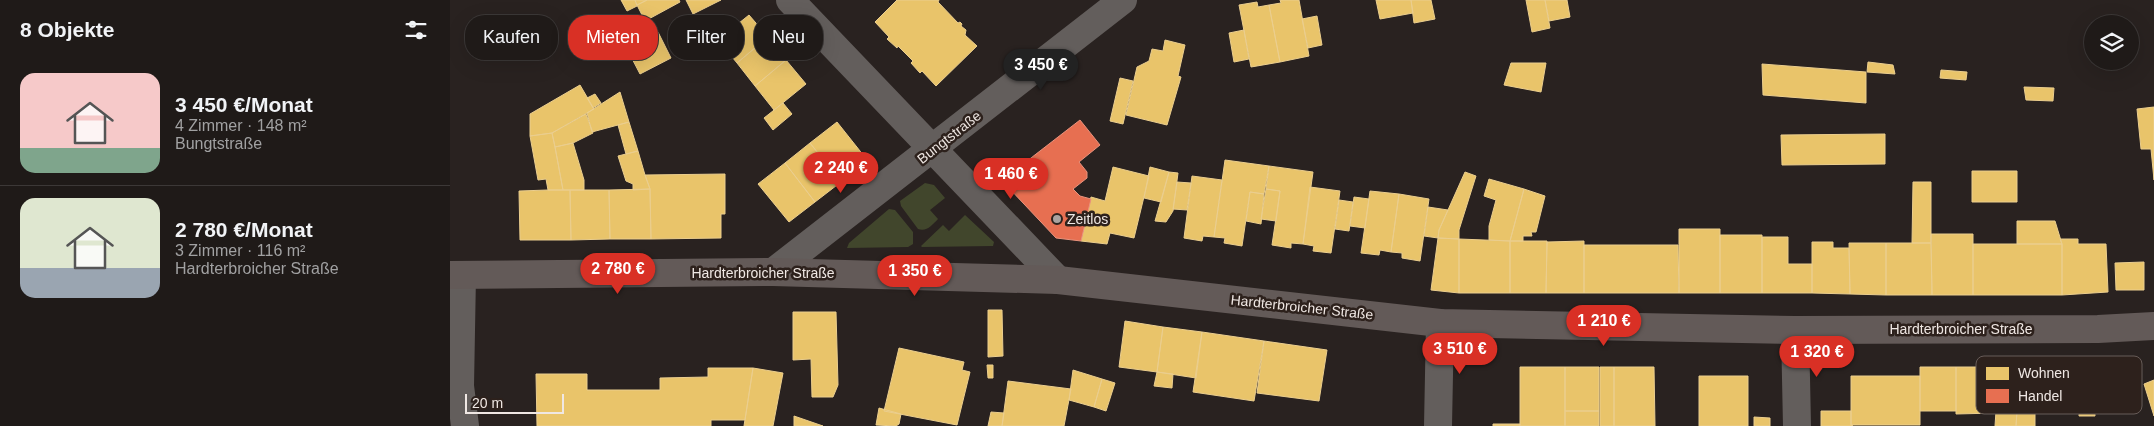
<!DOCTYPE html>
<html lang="de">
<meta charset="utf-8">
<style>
body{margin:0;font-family:Helvetica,sans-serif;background:#2c2725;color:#f1f3f6;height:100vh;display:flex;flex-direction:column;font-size:19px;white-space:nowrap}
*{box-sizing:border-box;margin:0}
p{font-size:16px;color:#a1a1a2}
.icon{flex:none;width:28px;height:28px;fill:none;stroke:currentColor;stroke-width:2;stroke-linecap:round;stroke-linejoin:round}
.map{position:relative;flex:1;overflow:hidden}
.details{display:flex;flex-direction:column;background:#1f1a18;width:450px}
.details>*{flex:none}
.hud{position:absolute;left:15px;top:15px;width:475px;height:45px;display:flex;gap:10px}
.tools{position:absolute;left:1634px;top:15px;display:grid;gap:10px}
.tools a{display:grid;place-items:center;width:55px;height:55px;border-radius:50%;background:#1f1a18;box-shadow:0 5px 20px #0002,0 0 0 1px #3c3837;font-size:25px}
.scale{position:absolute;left:15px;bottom:12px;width:99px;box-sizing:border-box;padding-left:5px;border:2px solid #efe7e3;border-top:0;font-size:14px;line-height:18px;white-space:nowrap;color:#efe7e3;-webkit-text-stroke:4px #2d211c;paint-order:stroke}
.price{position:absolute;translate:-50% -42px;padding:0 11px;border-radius:18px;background:#d93025;color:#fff;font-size:16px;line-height:32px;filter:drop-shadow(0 1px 2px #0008)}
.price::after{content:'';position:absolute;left:50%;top:30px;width:15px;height:11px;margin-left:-8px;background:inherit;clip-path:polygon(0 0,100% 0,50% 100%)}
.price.current{background:#222;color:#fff}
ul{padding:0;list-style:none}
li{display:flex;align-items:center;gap:15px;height:125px;padding:0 20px}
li+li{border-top:1px solid #3c3837}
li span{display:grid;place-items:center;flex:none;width:140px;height:100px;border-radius:15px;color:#555}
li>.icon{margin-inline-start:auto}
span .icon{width:60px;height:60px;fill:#fffc;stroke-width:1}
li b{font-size:21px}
h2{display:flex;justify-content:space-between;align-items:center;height:60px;padding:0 20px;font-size:21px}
.chip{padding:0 18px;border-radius:20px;background:#1f1a18;box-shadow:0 5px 20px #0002,0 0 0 1px #3c3837;font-size:18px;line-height:45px}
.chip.current{background:#d93025;color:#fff}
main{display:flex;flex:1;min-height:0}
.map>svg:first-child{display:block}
</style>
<main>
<section class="details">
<h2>8 Objekte<svg class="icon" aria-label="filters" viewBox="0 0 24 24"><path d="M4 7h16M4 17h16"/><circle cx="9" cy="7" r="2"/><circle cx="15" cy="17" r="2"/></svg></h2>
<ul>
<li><span style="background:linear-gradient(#f6c9c9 75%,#7fa58c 0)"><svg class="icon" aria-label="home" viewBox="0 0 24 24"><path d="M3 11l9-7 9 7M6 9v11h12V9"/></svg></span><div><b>3 450 €/Monat</b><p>4 Zimmer · 148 m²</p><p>Bungtstraße</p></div></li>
<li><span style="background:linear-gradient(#dfe7d0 70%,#9aa5b1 0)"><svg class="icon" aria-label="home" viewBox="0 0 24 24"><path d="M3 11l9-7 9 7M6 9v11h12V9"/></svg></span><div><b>2 780 €/Monat</b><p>3 Zimmer · 116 m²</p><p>Hardterbroicher Straße</p></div></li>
</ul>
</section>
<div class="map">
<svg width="1704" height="426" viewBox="0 0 1704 426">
<rect width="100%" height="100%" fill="#292220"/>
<path fill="#41462c" d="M475,183L484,185L495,198L480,210L488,219C482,225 477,232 468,229L451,206L450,201Z
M439,209L445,210L463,232V244L458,247L397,248L399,243Z
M515,215L544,242L543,246L472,247L471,246L493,225L499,231Z"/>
<path fill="#e9c46a" stroke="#ebce8e" d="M171,0H185L187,6L177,11Z
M185,0H197L187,5Z
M197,0H229L230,2L195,21L187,5Z
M236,0H271L243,14Z
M447,0H489L488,2L508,23L510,22L512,24L511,26L516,30L515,35L527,46L486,86L472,71L470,73L461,63L463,61L448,46L447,48L437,39L439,37L425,22Z
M830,0H849L859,56L830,62L819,5L831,3Z
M926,0H961L963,13L930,19Z
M961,0H981L985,19L964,23Z
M1076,0H1095L1100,28L1082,32Z
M1095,0H1117L1120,17L1099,21Z
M807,2L808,7L819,5L830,62L801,67L789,5Z
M299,15L318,37L287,63L268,40Z
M867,16L872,45L858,48L852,19Z
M151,24L166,52L153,59L140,30Z
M794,30L799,59L784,62L779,33Z
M208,32L221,58L190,74L176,47Z
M318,37L336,60L305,86L287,63Z
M715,40L735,45L728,76L731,77L717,125L676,115L687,67L699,61L702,49L713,51Z
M336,60L356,84L324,110L305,86Z
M1418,62L1443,65L1445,74L1417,72Z
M1061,63H1096L1091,92L1054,85Z
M1312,64L1416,72V103L1313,95Z
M1491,70L1517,72L1516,80L1490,78Z
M670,78L683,81L673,124L660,121Z
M130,85L144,109L102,133L80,136V114Z
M1574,87L1604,88L1603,101L1576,100Z
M170,92L179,122L142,132L137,113Z
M145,94L151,103L143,108L137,98Z
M333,103L342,114L323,130L314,118Z
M1704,107V180L1701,149H1691L1687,109Z
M136,114L143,133L123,143L105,147L102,133Z
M179,122L188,151L176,154L168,125Z
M387,122L414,156L412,165L391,182L360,143Z
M102,133L105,147L113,190H98L96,179L88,180L80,136Z
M1435,134V164L1332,165L1331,135Z
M123,143L134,180V190H113L105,147Z
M360,143L391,182L365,202L335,163Z
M188,151L195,175L200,189L183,190V184L176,181L168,156Z
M775,160L819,166L814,194L800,192L792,246L774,243L775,238L764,237Z
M335,163L365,202L339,222L308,184Z
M819,166L863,172L853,244L841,243V248L822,245L830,191L816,189Z
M663,167L699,176L684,238L660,233L657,244L631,241L641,197L655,201Z
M700,167L719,172L711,202L694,198Z
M1522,171H1567V202H1522Z
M719,172L728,173L723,211L716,222L705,221Z
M1015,172L1026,176L1009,230V239L988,238L989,230Z
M275,174V214H271V238L201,239L200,189L195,175Z
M742,176L772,180L764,237L753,236L752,241L734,238Z
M1039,179L1074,189L1060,241L1039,240V226L1046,200L1034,196Z
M727,182L741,183L737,210L723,209Z
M1463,182H1481V243H1462Z
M860,187L890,191L881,253L863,251L864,246L853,244Z
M200,189L201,239H160L159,190Z
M816,189L830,191L826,221L811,219Z
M1074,189L1095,196L1086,232H1081L1082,236H1073V241H1060Z
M98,190H120L121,240H70L69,191Z
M120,190H159L160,239L121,240Z
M920,191L949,194L941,252L930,250L929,255L911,253Z
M800,192L814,194L811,224L796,221Z
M949,194L979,199L970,261L952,258V253L941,252Z
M904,197L919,199L915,228L900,226Z
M889,200L903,202L899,231L885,229Z
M978,207L998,210L989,230L988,238L974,236Z
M1567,221H1605L1612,244H1567Z
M1229,229H1270V293H1229Z
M1481,234H1523V295H1482Z
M1270,235H1312V293H1270Z
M1312,237H1338V264H1362V293H1312Z
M988,238L1009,239V293L981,290Z
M1009,239L1060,241V293H1009Z
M1610,239H1628V244H1656L1658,292L1612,295V244Z
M1060,241H1097L1096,293H1060Z
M1134,241V293H1096L1097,242Z
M1362,242H1383V248H1399L1400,294L1362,293Z
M1399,243H1436V295L1400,294Z
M1436,243H1481L1482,295H1436Z
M1523,244H1612V295H1523Z
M1134,245H1228L1229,293H1134Z
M1694,262V290H1666L1665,263Z
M538,310H552L553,356L538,357Z
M343,312H386L388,385L383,397H362L361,359L343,360Z
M675,321L713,327L707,372L669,367Z
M713,327L752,332L746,378L707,372Z
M752,332L814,341L804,401L743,392Z
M814,341L877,350L869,401L807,393Z
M449,348L514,362L512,370L520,372L507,425L434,411Z
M537,365H543V378H538Z
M1070,367H1115V426H1070Z
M1115,367H1149V411H1115Z
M1150,367H1164V426H1150Z
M1164,367H1204L1205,426H1164Z
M1470,367H1506V411H1470Z
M1506,367H1546V413L1506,414Z
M258,368H303L295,420H261V426H87L86,374H137V390H210V378L258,377Z
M303,368L333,373L323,426H294Z
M623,370L652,379L644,407L619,400Z
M707,372L723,374L722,388L704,386Z
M1249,376H1298V426H1249Z
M1401,376H1470V425H1401Z
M652,379L665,383L656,411L644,407Z
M1704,380V416L1694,384Z
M558,381L621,389L614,426H552Z
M1644,383L1645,416H1629L1630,384Z
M429,408L451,414L449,424L446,426L426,425Z
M1115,411H1149V426H1115Z
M1371,411H1401V425L1403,426H1371Z
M1546,411H1567L1566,426H1545Z
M1567,411H1585V426H1566Z
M541,412L554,413L552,426H538Z
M344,416L373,426H344Z
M1304,417L1320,418V426H1304Z
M1043,424H1070V426H1043Z"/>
<path fill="#e76f51" stroke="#e9937d" d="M630,120L650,145L629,162L637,172V178L623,189L630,196L641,199L631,241L606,238L558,187L559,175Z"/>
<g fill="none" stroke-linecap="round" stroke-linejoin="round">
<path stroke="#635e5c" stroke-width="28" d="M340,0L608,280
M323,272L673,0
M12,275L10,386L15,426
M1345,330L1347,426
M988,426L990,323"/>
<path stroke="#635a58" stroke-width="28" d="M0,275L323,272L608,280L990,323L1345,330L1648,329L1704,326"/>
</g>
<circle fill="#aaa29f" stroke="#2d211c" stroke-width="2" cx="607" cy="219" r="5"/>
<g text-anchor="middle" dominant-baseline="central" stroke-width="5" stroke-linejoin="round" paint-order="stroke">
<g font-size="14" fill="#efe7e3" stroke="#2d211c">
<text transform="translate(499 137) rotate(-38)">Bungtstraße</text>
<text x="313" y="273">Hardterbroicher Straße</text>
<text transform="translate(852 307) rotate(6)">Hardterbroicher Straße</text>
<text x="1511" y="329">Hardterbroicher Straße</text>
</g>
<g font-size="14" fill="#efe7e3" stroke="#2d211c" text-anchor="start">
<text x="617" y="219">Zeitlos</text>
</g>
</g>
<rect x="1526" y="356" width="166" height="58" rx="8" fill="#2d211c" stroke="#675c58" stroke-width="1"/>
<rect x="1536" y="367" width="23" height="13" fill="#e9c46a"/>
<rect x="1536" y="389" width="23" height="14" fill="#e76f51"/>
<g font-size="14" fill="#efe7e3">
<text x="1568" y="378">Wohnen</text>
<text x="1568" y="401">Handel</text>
</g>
</svg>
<div class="tools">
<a><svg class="icon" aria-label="layers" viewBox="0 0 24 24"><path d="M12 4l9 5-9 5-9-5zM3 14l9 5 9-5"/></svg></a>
</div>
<div class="scale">20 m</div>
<b class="price current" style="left:591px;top:91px">3 450 €</b>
<b class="price" style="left:391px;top:194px">2 240 €</b>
<b class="price" style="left:561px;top:200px">1 460 €</b>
<b class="price" style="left:168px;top:295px">2 780 €</b>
<b class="price" style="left:465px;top:297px">1 350 €</b>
<b class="price" style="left:1154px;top:347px">1 210 €</b>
<b class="price" style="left:1010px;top:375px">3 510 €</b>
<b class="price" style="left:1367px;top:378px">1 320 €</b>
<div class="hud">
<a class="chip">Kaufen</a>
<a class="chip current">Mieten</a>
<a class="chip">Filter</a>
<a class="chip">Neu</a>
</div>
</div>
</main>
